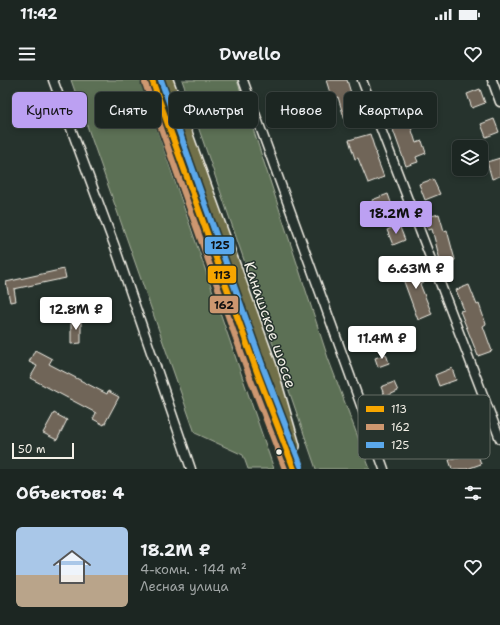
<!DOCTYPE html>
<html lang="ru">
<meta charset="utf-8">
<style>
body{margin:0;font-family:"Shantell Sans",sans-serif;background:#252e2a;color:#f1f3f6;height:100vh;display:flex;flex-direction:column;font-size:15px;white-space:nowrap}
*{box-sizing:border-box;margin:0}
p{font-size:13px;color:#a0a5a5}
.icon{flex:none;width:22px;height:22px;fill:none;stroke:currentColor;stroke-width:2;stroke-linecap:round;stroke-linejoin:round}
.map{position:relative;height:389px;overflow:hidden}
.side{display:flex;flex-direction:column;background:#1c2622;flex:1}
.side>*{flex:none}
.top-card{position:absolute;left:12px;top:12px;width:476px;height:36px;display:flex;gap:8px}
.tools{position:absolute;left:452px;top:60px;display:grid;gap:8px}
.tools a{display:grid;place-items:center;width:36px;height:36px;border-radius:6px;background:#1c2622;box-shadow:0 2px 6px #0003,0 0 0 1px #3a4340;font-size:20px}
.scale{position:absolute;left:12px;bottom:10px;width:62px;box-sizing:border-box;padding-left:4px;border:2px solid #f4f1e8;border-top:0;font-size:11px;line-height:14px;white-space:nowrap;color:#f4f1e8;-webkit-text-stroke:3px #26332d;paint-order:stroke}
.price{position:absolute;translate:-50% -34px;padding:0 9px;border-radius:4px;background:#fff;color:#222;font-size:13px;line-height:26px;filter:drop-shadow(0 1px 2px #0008)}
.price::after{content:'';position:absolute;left:50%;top:24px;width:12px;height:9px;margin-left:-6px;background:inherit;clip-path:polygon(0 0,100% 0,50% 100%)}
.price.current{background:#bca0f2;color:#111}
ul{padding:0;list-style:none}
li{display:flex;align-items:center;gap:12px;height:100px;padding:0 16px}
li+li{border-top:1px solid #3a4340}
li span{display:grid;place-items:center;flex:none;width:112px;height:80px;border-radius:6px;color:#555}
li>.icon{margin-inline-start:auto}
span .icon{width:48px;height:48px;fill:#fffc;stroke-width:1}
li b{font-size:17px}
h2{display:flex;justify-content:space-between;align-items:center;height:48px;padding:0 16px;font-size:17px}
.pill{padding:0 14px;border-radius:6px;background:#1c2622;box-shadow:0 2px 6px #0003,0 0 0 1px #3a4340;font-size:14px;line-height:36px}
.pill.current{background:#bca0f2;color:#111}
.status{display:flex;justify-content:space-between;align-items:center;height:28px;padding:0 20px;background:#1c2622;direction:ltr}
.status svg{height:11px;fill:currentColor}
header{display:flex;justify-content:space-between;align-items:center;height:52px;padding:0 16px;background:#1c2622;font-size:18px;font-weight:600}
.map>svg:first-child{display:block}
</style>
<div class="status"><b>11:42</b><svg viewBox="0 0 49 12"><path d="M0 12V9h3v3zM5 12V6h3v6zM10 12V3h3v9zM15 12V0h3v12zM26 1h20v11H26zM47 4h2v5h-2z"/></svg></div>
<header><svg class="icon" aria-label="menu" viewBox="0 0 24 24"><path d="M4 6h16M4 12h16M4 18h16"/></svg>Dwello<svg class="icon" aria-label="heart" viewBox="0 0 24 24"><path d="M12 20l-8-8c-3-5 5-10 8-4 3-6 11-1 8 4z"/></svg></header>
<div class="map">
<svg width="500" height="389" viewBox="0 0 500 389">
<rect width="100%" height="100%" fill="#26332d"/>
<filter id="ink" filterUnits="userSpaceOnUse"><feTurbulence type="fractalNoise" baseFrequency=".025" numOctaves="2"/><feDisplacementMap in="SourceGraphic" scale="8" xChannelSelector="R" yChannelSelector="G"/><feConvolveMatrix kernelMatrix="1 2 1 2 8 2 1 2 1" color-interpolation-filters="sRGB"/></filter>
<g filter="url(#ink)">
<path fill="#5c7054" stroke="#a8b09e" d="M71,0H140L274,389H248L243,375L195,353Z
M182,0H237L328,278L370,389H316Z"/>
<path fill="#6f6558" stroke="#f4f1e8" d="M326,0H347L354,23H357L362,39L346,44L338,17L332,19Z
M480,9L485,23L472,28L467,14Z
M396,13L401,26L388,32L382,19Z
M494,39L499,52L486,57L481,44Z
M409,41L416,63L422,61L426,73L416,77L418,82L406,86L392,47Z
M370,54L376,73H375L384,97L368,103L358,78L355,79L349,60Z
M500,78V96L492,99L487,82Z
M433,99L440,114L425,120L419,104Z
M388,114L394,131L378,137L372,120Z
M439,134L444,151L447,150L455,180L441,184L432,149L428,150L424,138Z
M399,145L405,160L393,165L387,150Z
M415,181L424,203L420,204L432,234L418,240L399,188Z
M64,189L66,198L14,209L16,221L10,222L6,202Z
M469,205L477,225L479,224L486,244L483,246L492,271L478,276L460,231L464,230L456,210Z
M71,238L81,239V263L71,264Z
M35,270L52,279L49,284L107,314L108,311L119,317L104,345L93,339L96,333L30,298L37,286L29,282Z
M386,274L389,283L378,287L375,278Z
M452,288L456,300L439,306L435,295Z
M394,302L398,311L385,317L381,307Z
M54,333L67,340L57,360L43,353Z
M477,372L481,384L467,389H452L449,380L457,377V378Z"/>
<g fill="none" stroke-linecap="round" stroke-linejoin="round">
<defs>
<path id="street" d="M53,0L115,167L191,389
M243,0L384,389
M362,0L500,359
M492,0L500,22"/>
<path id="primary" d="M152,0C201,129 242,261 294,389
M166,0L270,287L293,366"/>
</defs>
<use href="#street" stroke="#f4f1e8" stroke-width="11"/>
<use href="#primary" stroke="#f4f1e8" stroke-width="16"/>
<use href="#street" stroke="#26332d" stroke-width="8"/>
<use href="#primary" stroke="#71704a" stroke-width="13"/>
<defs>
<path id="bus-1" d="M152,0L257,292L294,389"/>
<path id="bus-2" d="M145,3L249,295L285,389"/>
<path id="bus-3" d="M161,0L264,290L301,386"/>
</defs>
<use href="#bus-1" stroke="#26332d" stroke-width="9"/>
<use href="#bus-2" stroke="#26332d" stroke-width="9"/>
<use href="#bus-3" stroke="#26332d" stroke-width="9"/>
<use href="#bus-1" stroke="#f7a600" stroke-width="6"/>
<use href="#bus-2" stroke="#cd976f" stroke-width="6"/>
<use href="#bus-3" stroke="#5aa8eb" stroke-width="6"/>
</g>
</g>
<circle fill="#f4f1e8" stroke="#26332d" stroke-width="1.5" cx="279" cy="372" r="3.5"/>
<g text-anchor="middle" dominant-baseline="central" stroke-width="3" stroke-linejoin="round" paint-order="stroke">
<g font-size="15" fill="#f4f1e8" stroke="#26332d">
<text transform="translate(270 245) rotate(71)">Канашское шоссе</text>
</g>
</g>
<rect x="358" y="315" width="132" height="64" rx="6" fill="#26332d" stroke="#646c65" stroke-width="1"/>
<rect x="366" y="326" width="18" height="6" fill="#f7a600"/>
<rect x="366" y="344" width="18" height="6" fill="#cd976f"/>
<rect x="366" y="362" width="18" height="6" fill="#5aa8eb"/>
<g font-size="11" fill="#f4f1e8">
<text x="391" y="333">113</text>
<text x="391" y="351">162</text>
<text x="391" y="369">125</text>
</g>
<g stroke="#26332d" stroke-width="1.5">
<rect x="204" y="156" width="31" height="19" rx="4" fill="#5aa8eb"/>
<rect x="207" y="185" width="30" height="19" rx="4" fill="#f7a600"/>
<rect x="209" y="215" width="30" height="19" rx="4" fill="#cd976f"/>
</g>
<g font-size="11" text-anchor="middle" font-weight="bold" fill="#111">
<text x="220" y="169">125</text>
<text x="222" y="199">113</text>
<text x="224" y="229">162</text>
</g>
</svg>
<div class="tools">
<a><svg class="icon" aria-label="layers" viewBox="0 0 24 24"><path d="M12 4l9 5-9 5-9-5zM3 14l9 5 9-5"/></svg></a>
</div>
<div class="scale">50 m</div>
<b class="price current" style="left:396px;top:155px">18.2M ₽</b>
<b class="price" style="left:416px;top:210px">6.63M ₽</b>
<b class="price" style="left:76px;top:251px">12.8M ₽</b>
<b class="price" style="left:382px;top:280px">11.4M ₽</b>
<div class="top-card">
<a class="pill current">Купить</a>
<a class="pill">Снять</a>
<a class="pill">Фильтры</a>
<a class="pill">Новое</a>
<a class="pill">Квартира</a>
</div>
</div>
<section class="side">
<h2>Объектов: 4<svg class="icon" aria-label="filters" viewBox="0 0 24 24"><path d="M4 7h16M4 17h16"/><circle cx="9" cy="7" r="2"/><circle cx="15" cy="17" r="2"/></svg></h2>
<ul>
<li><span style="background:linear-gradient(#a9c7e8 60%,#b9a48a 0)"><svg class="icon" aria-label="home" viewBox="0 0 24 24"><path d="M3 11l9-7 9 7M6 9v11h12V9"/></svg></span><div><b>18.2M ₽</b><p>4-комн. · 144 m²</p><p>Лесная улица</p></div><svg class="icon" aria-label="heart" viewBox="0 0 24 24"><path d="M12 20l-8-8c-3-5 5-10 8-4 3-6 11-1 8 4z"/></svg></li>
</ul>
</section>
